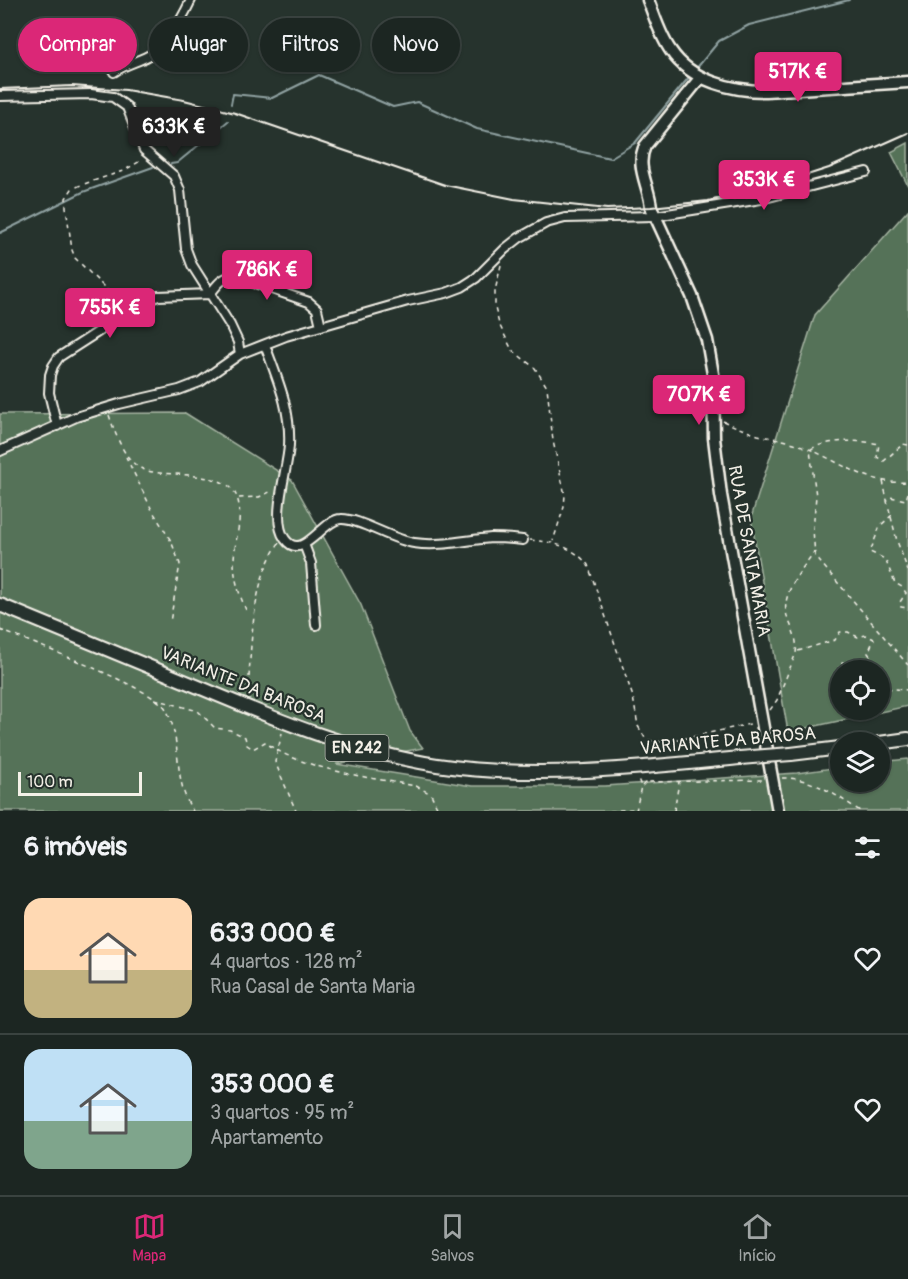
<!DOCTYPE html>
<html lang="pt">
<meta charset="utf-8">
<style>
body{margin:0;font-family:Pangolin,sans-serif;background:#29322f;color:#f1f3f6;height:100vh;display:flex;flex-direction:column;font-size:22px;white-space:nowrap}
*{box-sizing:border-box;margin:0}
p{font-size:20px;color:#a0a5a5}
.icon{flex:none;width:33px;height:33px;fill:none;stroke:currentColor;stroke-width:2;stroke-linecap:round;stroke-linejoin:round}
.map{position:relative;height:811px;overflow:hidden}
.drawer{display:flex;flex-direction:column;background:#1c2622;flex:1}
.drawer>*{flex:none}
.hud{position:absolute;left:18px;top:18px;width:600px;height:54px;display:flex;gap:12px}
.controls{position:absolute;left:830px;top:660px;display:grid;gap:12px}
.controls a{display:grid;place-items:center;width:60px;height:60px;border-radius:50%;background:#1c2622;box-shadow:0 2px 4px #0004,0 0 0 2px #3a4340;font-size:30px}
.scale{position:absolute;left:18px;bottom:15px;width:124px;box-sizing:border-box;padding-left:6px;border:3px solid #f4f1e8;border-top:0;font-size:16px;line-height:21px;white-space:nowrap;color:#f4f1e8;-webkit-text-stroke:4px #26332d;paint-order:stroke}
.price{position:absolute;translate:-50% -51px;padding:0 14px;border-radius:6px;background:#db2777;color:#fff;font-size:20px;line-height:39px;filter:drop-shadow(0 2px 3px #0008)}
.price::after{content:'';position:absolute;left:50%;top:36px;width:18px;height:14px;margin-left:-9px;background:inherit;clip-path:polygon(0 0,100% 0,50% 100%)}
.price.on{background:#222;color:#fff}
ul{padding:0;list-style:none}
li{display:flex;align-items:center;gap:18px;height:150px;padding:0 24px}
li+li{border-top:2px solid #3a4340}
li span{display:grid;place-items:center;flex:none;width:168px;height:120px;border-radius:18px;color:#555}
li>.icon{margin-inline-start:auto}
span .icon{width:72px;height:72px;fill:#fffc;stroke-width:1}
li b{font-size:26px}
h2{display:flex;justify-content:space-between;align-items:center;height:72px;padding:0 24px;font-size:26px}
.chip{padding:0 21px;border-radius:27px;background:#1c2622;box-shadow:0 2px 4px #0004,0 0 0 2px #3a4340;font-size:21px;line-height:54px}
.chip.on{background:#db2777;color:#fff}
.tabs{display:flex;justify-content:space-around;align-items:center;height:84px;border-top:2px solid #3a4340;background:#1c2622;font-size:16px;color:#a0a5a5}
.tabs a{display:grid;justify-items:center;gap:3px}
.tabs .on{color:#db2777}
.map>svg:first-child{display:block}
</style>
<div class="map">
<svg width="908" height="811" viewBox="0 0 908 811">
<rect width="100%" height="100%" fill="#26332d"/>
<filter id="ink" filterUnits="userSpaceOnUse"><feTurbulence type="fractalNoise" baseFrequency=".0167" numOctaves="2"/><feDisplacementMap in="SourceGraphic" scale="12" xChannelSelector="R" yChannelSelector="G"/><feConvolveMatrix kernelMatrix="1 2 1 2 8 2 1 2 1" color-interpolation-filters="sRGB"/></filter>
<g filter="url(#ink)">
<path fill="#547259" stroke="#a4b2a0" stroke-width="1.5" fill-rule="evenodd" d="M908,143V186L891,152Z
M908,210V706L788,732L751,518L815,315ZM879,670V710H840V670Z
M185,413L292,480L361,605L410,731L423,748L336,764L472,786H605L797,773L840,767V782H879V762L908,759V811H0V414Z"/>
<g fill="none" stroke-linecap="round" stroke-linejoin="round">
<path stroke="#90a2a2" stroke-width="2" d="M696,69L719,41L749,25L849,0
M231,104L233,94L272,98L319,75L393,107L417,102L477,129L610,158L635,143L690,76
M171,164L177,163L228,121
M0,233L83,192L153,167"/>
<defs>
<path id="street" d="M114,72C125,64 137,62 148,56C167,46 182,19 191,0
M0,96L91,94L113,97L127,107L144,150L174,176L180,190L186,249L192,265L230,325L238,342L240,354
M265,345C277,379 291,408 289,445C288,469 270,519 285,539C302,563 323,519 341,519C359,518 392,540 414,543C439,547 466,540 491,538C502,538 512,539 523,540
M57,426L49,393L50,375L53,366L59,357L101,330L114,318L158,296L210,294C217,285 222,277 234,276L309,302L317,309L321,326
M0,451L76,417L119,404L179,390L200,382L240,354L286,336L408,301L446,293L462,287L476,278L505,249L519,238L546,223L565,218L655,216L761,199L866,172
M304,544L311,563L316,625"/>
<path id="secondary" d="M648,0C655,17 660,36 671,51C691,81 732,91 766,91L908,82
M701,77L645,146C635,167 649,185 651,207L692,296L707,340L713,374L714,438L721,495L778,811"/>
<path id="primary" d="M0,605C67,633 134,661 201,688C277,720 354,752 437,765C537,780 640,768 740,758
M879,743L908,739
M791,754L840,748"/>
</defs>
<use href="#street" stroke="#f4f1e8" stroke-width="12"/>
<use href="#secondary" stroke="#f4f1e8" stroke-width="15"/>
<use href="#primary" stroke="#f4f1e8" stroke-width="16"/>
<path stroke="#f4f1e8" stroke-width="1.5" stroke-dasharray="4.5 4.5" stroke-linecap="butt" d="M501,265L495,291V308L499,324L512,350L535,368L547,387L553,441L565,495L564,507L553,541
M113,311L108,291L75,258L72,250L66,207V198L72,189L81,185L123,171L142,160
M109,415C134,492 150,465 213,479C220,481 228,484 233,490C247,509 234,539 234,561C234,578 239,594 246,610
M723,421C734,426 746,431 758,435C770,438 782,439 794,443C833,456 865,486 908,482
M908,445L903,444L884,461L877,457L879,444C862,440 824,439 810,450L816,496L813,529L815,556L908,665
M126,457L152,510L171,541L180,564L170,622
M883,481L887,500
M908,493L906,500L890,497L887,501L897,541L908,571
M239,498L259,497L272,491
M892,515L880,526L870,552L885,559L895,583L902,587L906,593L900,602L901,607L908,608
M530,540C553,542 573,546 588,565L633,697L638,726L645,738L654,742L674,741L754,723
M0,630C28,641 155,689 166,709C183,741 172,780 193,811
M798,651L835,640L840,632H848L858,637L866,635L874,639L868,653L880,670L879,677
M848,665L855,670
M840,678L836,674L842,662L864,670
M879,682L888,688
M879,691L882,688L908,690
M248,695C251,649 251,581 279,543
M155,699L198,711L215,728L230,730L245,737L247,745L253,749L265,742C298,769 373,778 416,786L431,794L438,809L443,811
M770,710L777,700L796,653C798,639 792,629 787,616C780,595 802,569 814,552
M282,733L275,762L296,811
M782,778C811,777 836,795 860,811
M642,786L646,782L762,780
M610,811L635,809
M636,811L641,786L638,779
M674,811L679,782"/>
<use href="#street" stroke="#26332d" stroke-width="8"/>
<use href="#secondary" stroke="#26332d" stroke-width="10"/>
<use href="#primary" stroke="#26332d" stroke-width="12"/>
<path stroke="#f4f1e8" stroke-width="2" d="M0,89L72,86L126,90L184,100L235,113L445,185L514,199L607,209L651,207L708,201L767,188L829,168L908,133"/>
<defs>
<path id="primary-bridge" d="M740,758L791,754"/>
</defs>
<use href="#primary-bridge" stroke="#f4f1e8" stroke-width="16" stroke-linecap="butt"/>
<use href="#primary-bridge" stroke="#26332d" stroke-width="12"/>
</g>
</g>
<g text-anchor="middle" dominant-baseline="central" stroke-width="4.5" stroke-linejoin="round" paint-order="stroke">
<rect fill="#26332d" stroke="#b6b8b0" stroke-width="1.5" x="325.5" y="735" width="63" height="26" rx="4.5"/>
<g font-size="16" font-weight="bold" fill="#f4f1e8">
<text x="357" y="748">EN 242</text>
</g>
<g font-size="18" fill="#f4f1e8" stroke="#26332d">
<text transform="translate(749 551) rotate(80)">RUA DE SANTA MARIA</text>
<text transform="translate(243 685) rotate(22)">VARIANTE DA BAROSA</text>
<text transform="translate(728 741) rotate(-5)">VARIANTE DA BAROSA</text>
</g>
</g>
</svg>
<div class="controls">
<a><svg class="icon" aria-label="locate" viewBox="0 0 24 24"><circle cx="12" cy="12" r="6"/><path d="M12 2v4M12 18v4M2 12h4M18 12h4"/></svg></a>
<a><svg class="icon" aria-label="layers" viewBox="0 0 24 24"><path d="M12 4l9 5-9 5-9-5zM3 14l9 5 9-5"/></svg></a>
</div>
<div class="scale">100 m</div>
<b class="price" style="left:798px;top:103px">517K €</b>
<b class="price on" style="left:174px;top:158px">633K €</b>
<b class="price" style="left:764px;top:211px">353K €</b>
<b class="price" style="left:267px;top:301px">786K €</b>
<b class="price" style="left:110px;top:339px">755K €</b>
<b class="price" style="left:699px;top:426px">707K €</b>
<div class="hud">
<a class="chip on">Comprar</a>
<a class="chip">Alugar</a>
<a class="chip">Filtros</a>
<a class="chip">Novo</a>
</div>
</div>
<section class="drawer">
<h2>6 imóveis<svg class="icon" aria-label="filters" viewBox="0 0 24 24"><path d="M4 7h16M4 17h16"/><circle cx="9" cy="7" r="2"/><circle cx="15" cy="17" r="2"/></svg></h2>
<ul>
<li><span style="background:linear-gradient(#ffd9b3 60%,#c2b280 0)"><svg class="icon" aria-label="home" viewBox="0 0 24 24"><path d="M3 11l9-7 9 7M6 9v11h12V9"/></svg></span><div><b>633 000 €</b><p>4 quartos · 128 m²</p><p>Rua Casal de Santa Maria</p></div><svg class="icon" aria-label="heart" viewBox="0 0 24 24"><path d="M12 20l-8-8c-3-5 5-10 8-4 3-6 11-1 8 4z"/></svg></li>
<li><span style="background:linear-gradient(#bfe0f5 60%,#7fa58c 0)"><svg class="icon" aria-label="home" viewBox="0 0 24 24"><path d="M3 11l9-7 9 7M6 9v11h12V9"/></svg></span><div><b>353 000 €</b><p>3 quartos · 95 m²</p><p>Apartamento</p></div><svg class="icon" aria-label="heart" viewBox="0 0 24 24"><path d="M12 20l-8-8c-3-5 5-10 8-4 3-6 11-1 8 4z"/></svg></li>
</ul>
</section>
<nav class="tabs">
<a class="on"><svg class="icon" aria-label="map" viewBox="0 0 24 24"><path d="M3 6l6-2 6 2 6-2v14l-6 2-6-2-6 2zM9 4v14M15 6v14"/></svg>Mapa</a>
<a><svg class="icon" aria-label="saved" viewBox="0 0 24 24"><path d="M7 4h10v16l-5-4-5 4z"/></svg>Salvos</a>
<a><svg class="icon" aria-label="home" viewBox="0 0 24 24"><path d="M3 11l9-7 9 7M6 9v11h12V9"/></svg>Início</a>
</nav>
